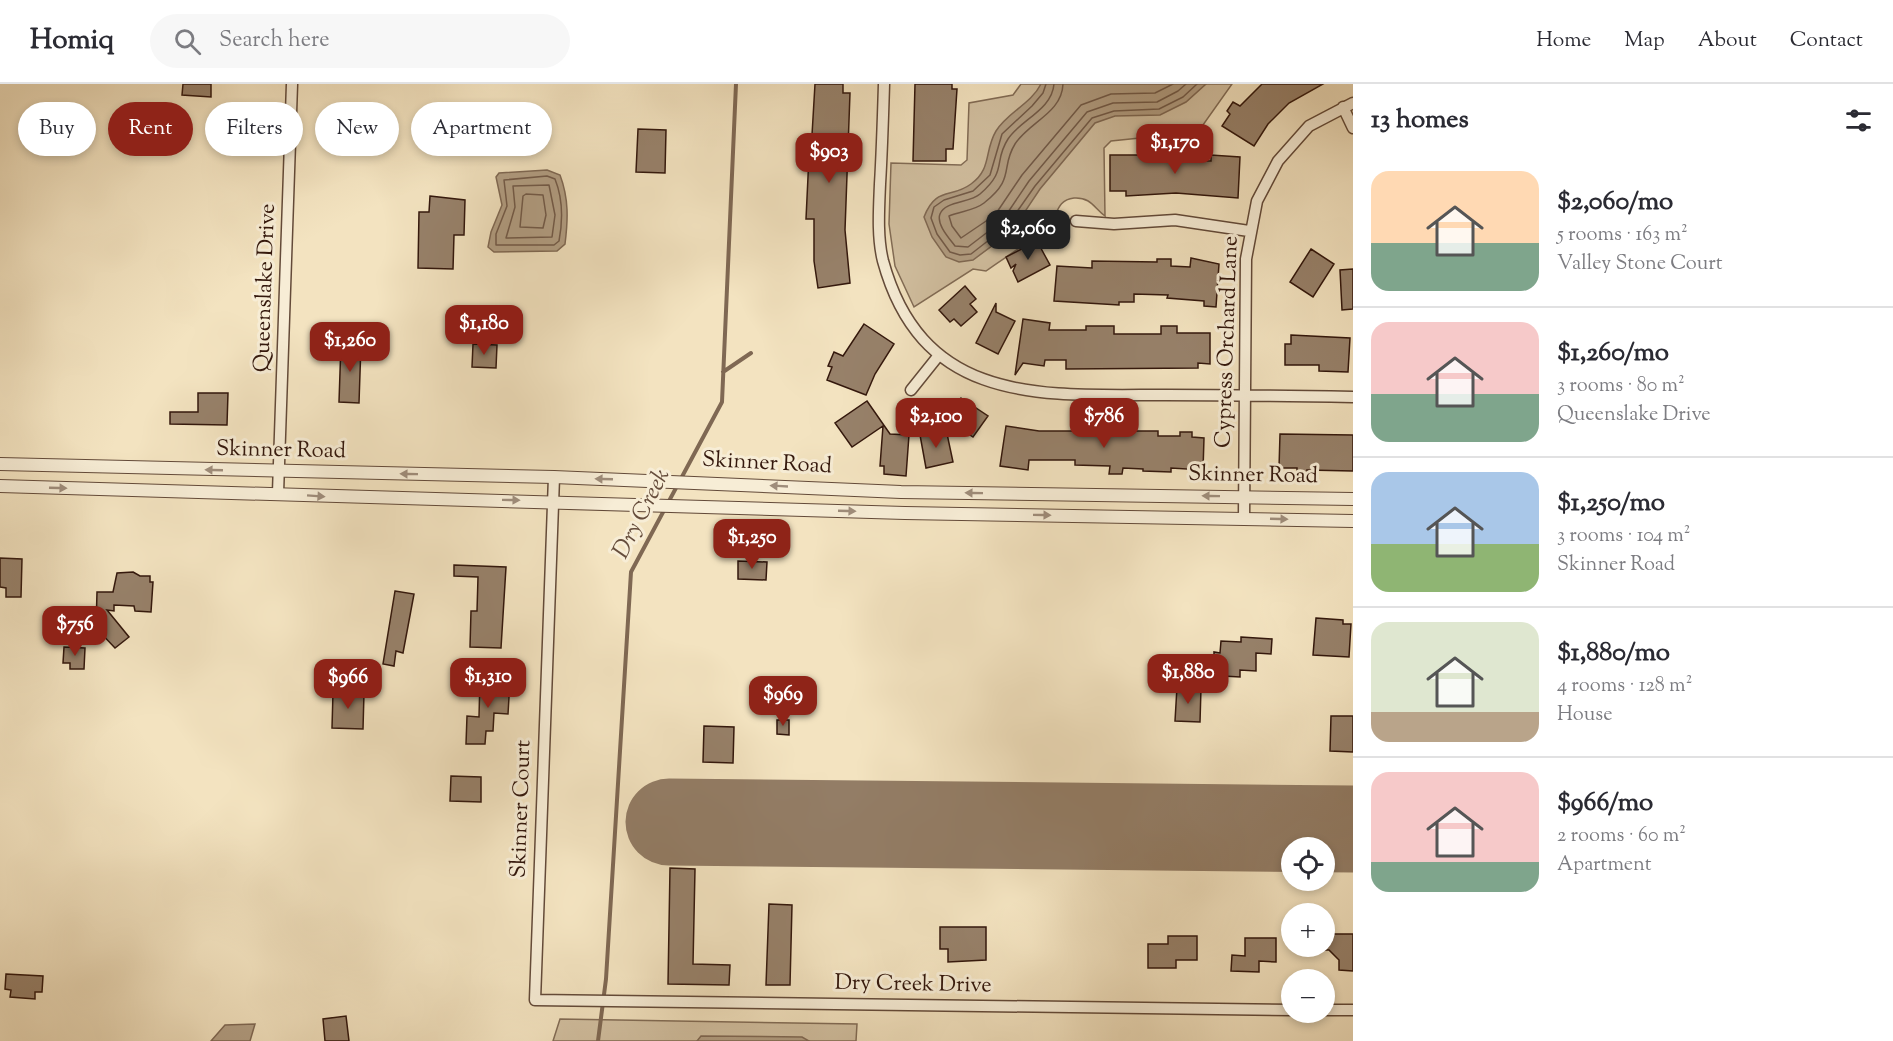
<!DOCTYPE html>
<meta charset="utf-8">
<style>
body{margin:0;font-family:"Sorts Mill Goudy",serif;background:#f7f7f7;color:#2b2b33;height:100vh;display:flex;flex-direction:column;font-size:22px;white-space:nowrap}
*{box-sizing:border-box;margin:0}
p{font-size:20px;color:#7c7c81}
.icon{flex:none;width:33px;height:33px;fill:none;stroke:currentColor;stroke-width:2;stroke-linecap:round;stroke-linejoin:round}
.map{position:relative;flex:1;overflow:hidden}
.panel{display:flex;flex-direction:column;background:#fff;width:540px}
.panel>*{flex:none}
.guide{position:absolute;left:18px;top:18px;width:570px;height:54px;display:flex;gap:12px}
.buttons{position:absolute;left:1281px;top:753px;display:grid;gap:12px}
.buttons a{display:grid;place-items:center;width:54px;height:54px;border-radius:50%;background:#fff;box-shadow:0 3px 9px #0003;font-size:30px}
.price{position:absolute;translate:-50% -51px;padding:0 14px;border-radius:12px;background:#8f2418;color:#fff;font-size:20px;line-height:39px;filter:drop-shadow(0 2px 3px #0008)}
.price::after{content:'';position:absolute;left:50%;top:36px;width:18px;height:14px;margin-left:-9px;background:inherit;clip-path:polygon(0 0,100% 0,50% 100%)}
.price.selected{background:#222;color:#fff}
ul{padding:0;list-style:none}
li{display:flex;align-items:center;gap:18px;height:150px;padding:0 18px}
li+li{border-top:2px solid #e1e1e2}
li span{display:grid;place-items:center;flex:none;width:168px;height:120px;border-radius:18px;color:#555}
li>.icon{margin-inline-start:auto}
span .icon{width:72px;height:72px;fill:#fffc;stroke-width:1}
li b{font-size:26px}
h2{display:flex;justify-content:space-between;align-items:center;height:72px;padding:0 18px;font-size:26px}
.tag{padding:0 21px;border-radius:27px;background:#fff;box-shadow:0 3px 9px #0003;font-size:21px;line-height:54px}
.tag.selected{background:#8f2418;color:#fff}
header{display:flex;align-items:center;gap:36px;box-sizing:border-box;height:84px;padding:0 30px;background:#fff;border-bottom:2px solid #e1e1e2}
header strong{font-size:28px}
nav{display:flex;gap:33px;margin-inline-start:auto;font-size:21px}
.search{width:420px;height:54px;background:#f7f7f7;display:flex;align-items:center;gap:15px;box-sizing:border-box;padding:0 21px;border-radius:33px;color:#7c7c81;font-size:22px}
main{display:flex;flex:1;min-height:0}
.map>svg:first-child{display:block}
</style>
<header>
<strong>Homiq</strong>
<div class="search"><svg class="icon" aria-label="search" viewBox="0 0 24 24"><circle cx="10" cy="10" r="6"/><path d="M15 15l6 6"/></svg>Search here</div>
<nav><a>Home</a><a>Map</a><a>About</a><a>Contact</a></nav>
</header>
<main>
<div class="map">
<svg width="1353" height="957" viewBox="0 0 1353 957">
<rect width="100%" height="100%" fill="#f3e3c0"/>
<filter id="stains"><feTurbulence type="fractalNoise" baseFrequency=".00333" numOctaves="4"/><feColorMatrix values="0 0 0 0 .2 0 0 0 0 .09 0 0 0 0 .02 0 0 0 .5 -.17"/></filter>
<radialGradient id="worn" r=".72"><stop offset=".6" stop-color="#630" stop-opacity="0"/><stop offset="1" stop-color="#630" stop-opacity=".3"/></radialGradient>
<path fill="#d2c0a1" stroke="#826c56" stroke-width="1.5" d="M1021,0H1232L1198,48L1111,57L1104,64L1105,132C1094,124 1091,113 1074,114C1057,116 1058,129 1051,139C1043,150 999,177 986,187L973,185L914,223L895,182L889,140L891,79L961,81L967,76L969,19L1013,11Z
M560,935L857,940L856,957H553Z"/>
<path fill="#b29e83" stroke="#7f6853" stroke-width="1.5" d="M1041,0H1206L1186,18L1160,31L1115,32L1095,39L1040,105L1012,147L973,176L959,178L946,173L932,153L924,133C936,102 951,115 971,100C992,85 984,67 996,47C1008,28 1031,20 1041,0Z
M547,86L560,91C569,115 568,136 565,160L557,167L494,168L488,163L491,148L502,121L496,93L499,89Z
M255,940L250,957H211L225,941Z
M701,952L802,953L809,957H697Z"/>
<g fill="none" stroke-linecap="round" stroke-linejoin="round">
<path stroke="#725a48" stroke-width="1.5" d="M1046,0L1043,9L1032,22L1002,50L990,91L973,107L944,116L934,123L931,134L937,150L950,168L960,171L971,170L1007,142L1035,102L1092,34L1114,27L1159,25L1183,13L1197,0
M1054,0C1052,26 1020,36 1008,55C993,78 1008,86 980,110C970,119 945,117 940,130C936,140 949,154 955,162L968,163L1002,137L1029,97L1087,28L1113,19L1157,18L1178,7L1186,0
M1063,0C1062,29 1029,38 1015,60C1000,84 1016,94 984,119C974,127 960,127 949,132L952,142L961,154L995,131L1022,91L1081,21L1111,10L1155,9L1173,0
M547,92L555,95C563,115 563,136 559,157L554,161H496V150L507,122L504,96Z
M549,101L555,131L552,153L506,154L515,123L513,102Z
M526,110L543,111L546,131L543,144L520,143L523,112Z"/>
<path stroke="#7f6853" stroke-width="4" d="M723,288L751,269
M598,957L606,895L631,488L722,318L736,0"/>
<path stroke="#937d66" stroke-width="87" d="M669,738L1353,745"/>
</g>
<path fill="#97816a" stroke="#33170c" stroke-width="1.5" d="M183,0H211V13L182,11Z
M815,0H843V9H850L845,146L850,199L818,204L814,177V135H806L810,51H812Z
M915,0H952V5H957L953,65H946V77H913Z
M1262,0H1323L1289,19L1268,40L1254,62L1222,42L1230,30L1227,27L1233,18L1240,22Z
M638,45L666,46L665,89L636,88Z
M1153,67H1170V76L1211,77V71L1240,73L1238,114L1176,109L1126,112V107H1110V71H1153Z
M430,112L465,116L464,151H454L453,185L418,184L419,128H429Z
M1037,157L1050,181L1018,198L1013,187L1016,180L1011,184L1006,173Z
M1311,165L1334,180L1313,213L1290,198Z
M1191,174L1219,180L1216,223L1204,222V217L1167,214L1168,211L1134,210V218H1119V221L1054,217L1057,182L1092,184V177L1157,178V175H1171V182L1190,183Z
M1353,185V225L1342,226L1340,186Z
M965,202L976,215L970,220L977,228L961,242L954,235L950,238L939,226Z
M996,219V228L1015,237L998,270L976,259Z
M1023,235L1050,239L1049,246H1086V242H1114V250H1161V242H1177V249H1210V280L1198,279V284L1066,285V276H1045L1044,282L1023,279L1015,291Z
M864,240L894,260L875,290L866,311L827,296L832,283L828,282L834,268L843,272Z
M1291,251L1350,254L1348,288L1319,287V281H1285V260H1291Z
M341,259L361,260L359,319L339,318Z
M473,260L497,261L496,284L472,283Z
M198,309H228L227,341L170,340V328H198Z
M961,314L988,332L973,353L946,335Z
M867,317L890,350L909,351L906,392L884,390V382H880L883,342L852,363L835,339Z
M1006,342L1039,347H1158V352H1180V348H1192V353L1204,354L1203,386L1171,384V388L1143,387V385L1123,384L1122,390H1109L1110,382L1075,381V376H1029L1028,386L1000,382Z
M946,345L953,378L926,384L920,351Z
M1280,350L1353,351V387L1307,386V392L1297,391V384H1279Z
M0,474L22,475L21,513H6V504L0,503Z
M738,477L767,478L766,496L738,495Z
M454,481L506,483L501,564L470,563L471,527H477L478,493L454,492Z
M133,488L140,492H150V498H153L151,528L135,527L134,522L114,521V527L107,526L129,553L115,564L96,544L97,508H113L117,489Z
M395,507L414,510L403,569L396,567L394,582L383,580Z
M1316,534L1343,536V540H1351L1349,573L1313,571Z
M1241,553L1272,555L1271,570L1256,569V587L1240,586V593L1223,592V582H1214V568L1220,569L1221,557L1241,558Z
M64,563L85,564L84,585H70V579H63Z
M480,595L510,596L508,630L494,629L493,647H486L485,660H466L467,632L479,633Z
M1177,603L1201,604L1200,638L1175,637Z
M333,608L364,609L363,645L332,644Z
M1331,632H1353V668L1330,667Z
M777,636H789V651L777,650Z
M704,642L734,643L733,679L703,678Z
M451,692L481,693V718L450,717Z
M670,784L695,785L693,880L730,881L729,901L668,900Z
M769,820L792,821L790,901H766Z
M1324,840L1334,850H1353V887L1339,886V876L1329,866H1324Z
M940,843H986V876L948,878V865H940Z
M1168,852H1197V876H1176V884H1148V860H1168Z
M1245,854H1276V878L1259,877V888L1231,887L1232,871L1245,872Z
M6,890L43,892L42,908H35V915L10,913L11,906L5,905Z
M346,932L349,957H325L323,935Z"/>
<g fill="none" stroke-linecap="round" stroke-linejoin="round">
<defs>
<path id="minor" d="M884,0C883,33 882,67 880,100C879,125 877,153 883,177C923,323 1045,311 1166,311C1229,311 1291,312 1353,313
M1343,23L1353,44
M1076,137L1114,140L1175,136L1249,147
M911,306L939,271
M554,393L535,916L1292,926
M278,409L292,0
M1244,434L1246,175L1257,117L1278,77L1309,42L1353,19
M1324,926H1353"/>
<path id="tertiary" d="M0,380L554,393L901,408L1353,415
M0,402L905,429L1353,437"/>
</defs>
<use href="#minor" stroke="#634a39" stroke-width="13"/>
<use href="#tertiary" stroke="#634a39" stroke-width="14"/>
<use href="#minor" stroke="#f7edd6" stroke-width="10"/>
<use href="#tertiary" stroke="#f7edd6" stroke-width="12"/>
</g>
<defs><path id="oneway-solid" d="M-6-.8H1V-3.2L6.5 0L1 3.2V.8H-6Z" transform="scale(1.5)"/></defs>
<g fill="#9f8d7b">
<use href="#oneway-solid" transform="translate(214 386) rotate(-178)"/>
<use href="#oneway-solid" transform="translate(409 390) rotate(-179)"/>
<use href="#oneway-solid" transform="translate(604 395) rotate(-178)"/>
<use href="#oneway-solid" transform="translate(779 402) rotate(-177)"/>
<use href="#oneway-solid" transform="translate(58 404) rotate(2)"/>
<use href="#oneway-solid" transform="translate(974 409) rotate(-179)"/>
<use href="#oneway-solid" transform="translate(316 412) rotate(4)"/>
<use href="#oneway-solid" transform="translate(1211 412) rotate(-179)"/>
<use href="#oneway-solid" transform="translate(511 416) rotate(1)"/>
<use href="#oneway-solid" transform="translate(847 427) rotate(2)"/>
<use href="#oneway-solid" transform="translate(1042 431) rotate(1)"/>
<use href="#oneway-solid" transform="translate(1279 435) rotate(2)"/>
</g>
<g text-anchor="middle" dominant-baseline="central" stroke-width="6" stroke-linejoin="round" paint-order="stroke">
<g font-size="22" fill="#33170c" stroke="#f7edd6">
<text transform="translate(266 204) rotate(-88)">Queenslake Drive</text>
<text transform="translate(1228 258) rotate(-88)">Cypress Orchard Lane</text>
<text transform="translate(281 367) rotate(1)">Skinner Road</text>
<text transform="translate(767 380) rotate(3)">Skinner Road</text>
<text transform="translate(1253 392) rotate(1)">Skinner Road</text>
<text transform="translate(522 725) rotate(-88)">Skinner Court</text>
<text transform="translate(913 901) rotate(1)">Dry Creek Drive</text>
</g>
<g font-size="24" font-style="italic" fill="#664d3c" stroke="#f7edd6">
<text transform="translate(642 430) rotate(-63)">Dry Creek</text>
</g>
</g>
<rect width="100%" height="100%" filter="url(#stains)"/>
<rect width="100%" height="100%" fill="url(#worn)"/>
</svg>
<div class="buttons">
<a><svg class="icon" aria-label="locate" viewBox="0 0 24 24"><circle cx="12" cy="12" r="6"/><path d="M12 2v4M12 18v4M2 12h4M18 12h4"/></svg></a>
<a>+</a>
<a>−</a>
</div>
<b class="price" style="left:1175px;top:91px">$1,170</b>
<b class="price" style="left:829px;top:100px">$903</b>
<b class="price selected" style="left:1028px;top:177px">$2,060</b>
<b class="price" style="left:484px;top:272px">$1,180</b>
<b class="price" style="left:350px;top:289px">$1,260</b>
<b class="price" style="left:936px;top:365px">$2,100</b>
<b class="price" style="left:1104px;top:365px">$786</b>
<b class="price" style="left:752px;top:486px">$1,250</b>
<b class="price" style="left:75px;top:573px">$756</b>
<b class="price" style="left:1188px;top:621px">$1,880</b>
<b class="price" style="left:488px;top:625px">$1,310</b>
<b class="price" style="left:348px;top:626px">$966</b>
<b class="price" style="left:783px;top:643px">$969</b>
<div class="guide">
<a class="tag">Buy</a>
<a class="tag selected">Rent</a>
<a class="tag">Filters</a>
<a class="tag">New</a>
<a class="tag">Apartment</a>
</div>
</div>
<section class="panel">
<h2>13 homes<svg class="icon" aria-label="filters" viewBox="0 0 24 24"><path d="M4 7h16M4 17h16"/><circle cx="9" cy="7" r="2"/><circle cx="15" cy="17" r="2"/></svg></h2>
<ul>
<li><span style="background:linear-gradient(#ffd9b3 60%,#7fa58c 0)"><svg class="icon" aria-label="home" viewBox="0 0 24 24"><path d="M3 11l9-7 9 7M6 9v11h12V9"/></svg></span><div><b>$2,060/mo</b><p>5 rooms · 163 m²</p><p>Valley Stone Court</p></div></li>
<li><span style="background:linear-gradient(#f6c9c9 60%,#7fa58c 0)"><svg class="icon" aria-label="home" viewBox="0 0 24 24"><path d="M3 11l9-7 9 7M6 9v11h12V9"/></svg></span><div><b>$1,260/mo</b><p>3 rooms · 80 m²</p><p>Queenslake Drive</p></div></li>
<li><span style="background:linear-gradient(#a9c7e8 60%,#8fb573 0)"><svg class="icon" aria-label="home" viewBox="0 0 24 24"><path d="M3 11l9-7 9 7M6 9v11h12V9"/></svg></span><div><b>$1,250/mo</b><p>3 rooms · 104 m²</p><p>Skinner Road</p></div></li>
<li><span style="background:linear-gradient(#dfe7d0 75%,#b9a48a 0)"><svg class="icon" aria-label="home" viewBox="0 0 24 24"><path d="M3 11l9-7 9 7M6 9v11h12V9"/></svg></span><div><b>$1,880/mo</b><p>4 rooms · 128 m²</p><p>House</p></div></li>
<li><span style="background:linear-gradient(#f6c9c9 75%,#7fa58c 0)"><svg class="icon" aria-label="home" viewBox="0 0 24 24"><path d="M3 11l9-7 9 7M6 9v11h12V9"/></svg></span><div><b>$966/mo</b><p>2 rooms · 60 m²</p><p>Apartment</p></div></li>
</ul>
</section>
</main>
